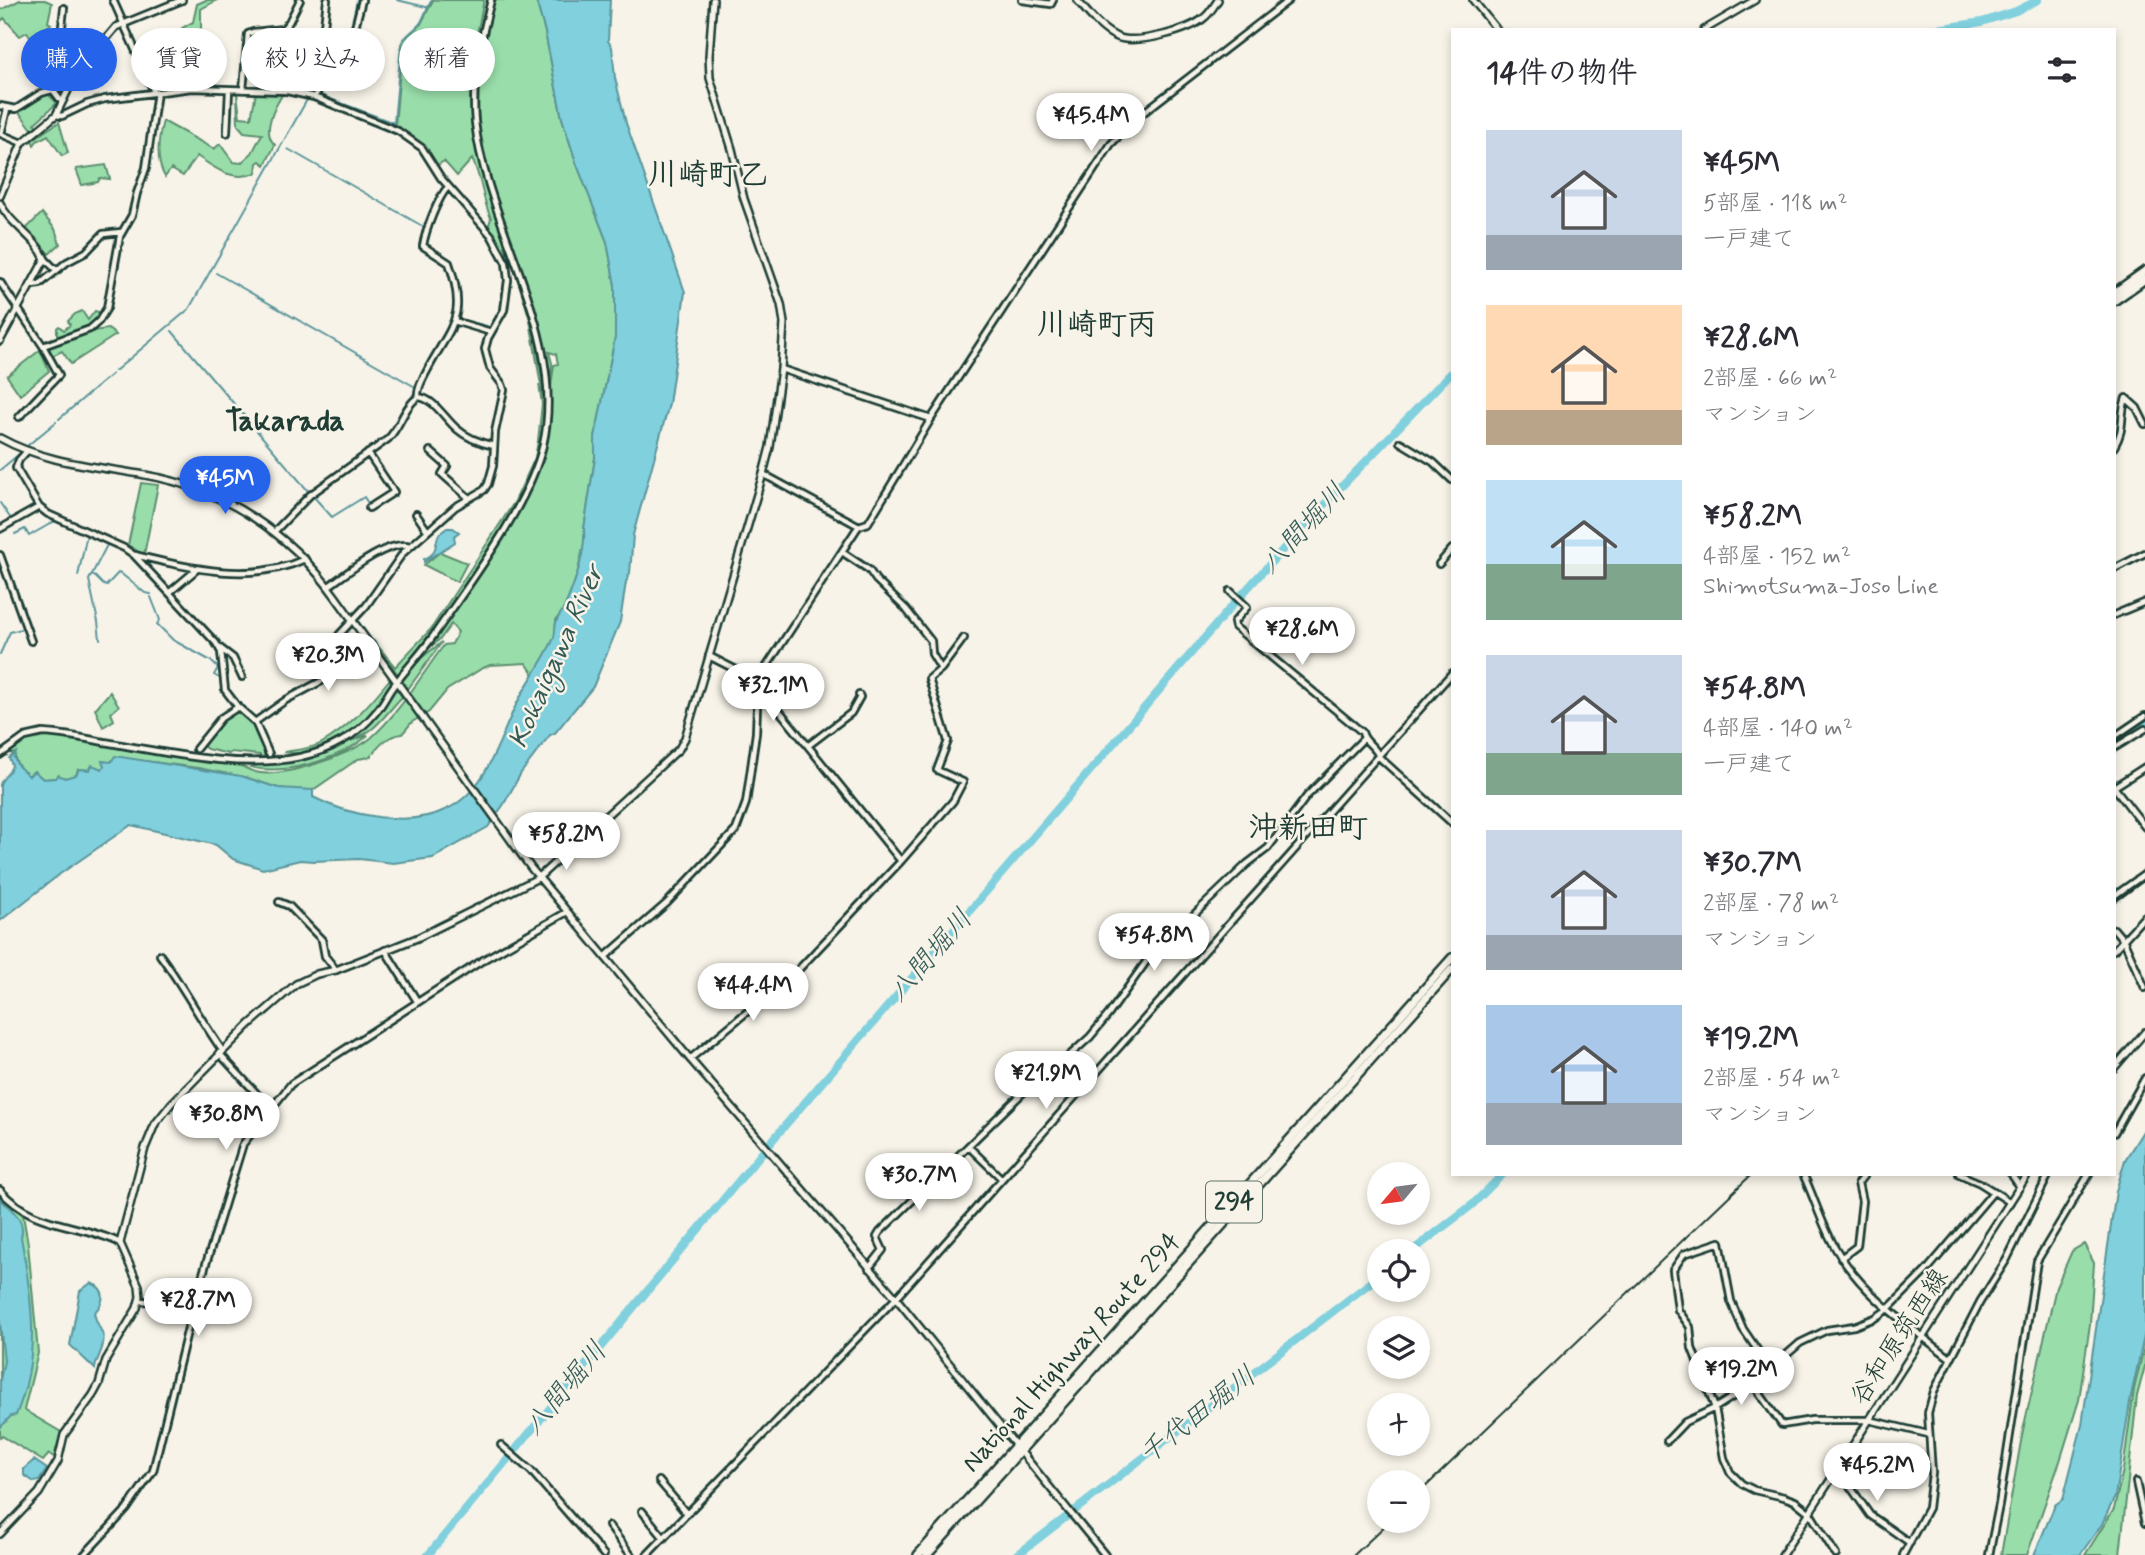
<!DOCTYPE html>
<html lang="ja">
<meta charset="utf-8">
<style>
body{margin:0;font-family:Mynerve,"Klee One",sans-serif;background:#f7f7f7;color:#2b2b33;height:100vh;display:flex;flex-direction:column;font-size:26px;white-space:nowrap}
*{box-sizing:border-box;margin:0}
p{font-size:23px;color:#7c7c81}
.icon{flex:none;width:38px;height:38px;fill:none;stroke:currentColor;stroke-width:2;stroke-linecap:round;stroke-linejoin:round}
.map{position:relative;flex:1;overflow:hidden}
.details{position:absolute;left:1451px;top:28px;width:665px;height:1148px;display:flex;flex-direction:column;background:#fff;border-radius:0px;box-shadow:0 4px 10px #0003}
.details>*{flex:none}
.top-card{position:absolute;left:21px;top:28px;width:665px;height:63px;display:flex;gap:14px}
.needle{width:46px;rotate:241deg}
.controls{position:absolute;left:1367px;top:1162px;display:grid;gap:14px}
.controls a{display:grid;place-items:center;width:63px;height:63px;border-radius:50%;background:#fff;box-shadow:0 4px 10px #0003;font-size:35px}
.price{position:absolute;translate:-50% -60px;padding:0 16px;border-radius:24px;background:#fff;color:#222;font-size:23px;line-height:46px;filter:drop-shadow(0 2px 4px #0008)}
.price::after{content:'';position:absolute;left:50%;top:42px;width:21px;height:16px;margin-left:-10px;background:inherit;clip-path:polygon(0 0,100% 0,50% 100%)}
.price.active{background:#2563eb;color:#fff}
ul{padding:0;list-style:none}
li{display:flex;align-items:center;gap:21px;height:175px;padding:0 35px}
li span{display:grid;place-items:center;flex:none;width:196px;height:140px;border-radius:0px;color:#555}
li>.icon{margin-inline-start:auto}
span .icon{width:84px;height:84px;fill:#fffc;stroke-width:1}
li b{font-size:30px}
h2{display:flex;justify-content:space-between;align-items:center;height:84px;padding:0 35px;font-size:30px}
.chip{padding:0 24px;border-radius:32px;background:#fff;box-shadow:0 4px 10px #0003;font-size:24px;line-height:63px}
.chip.active{background:#2563eb;color:#fff}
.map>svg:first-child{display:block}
</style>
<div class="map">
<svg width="2145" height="1555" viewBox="0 0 2145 1555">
<rect width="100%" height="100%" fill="#f7f3e8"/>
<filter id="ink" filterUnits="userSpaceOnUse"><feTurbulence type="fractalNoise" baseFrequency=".0143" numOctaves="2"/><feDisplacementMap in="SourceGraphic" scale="14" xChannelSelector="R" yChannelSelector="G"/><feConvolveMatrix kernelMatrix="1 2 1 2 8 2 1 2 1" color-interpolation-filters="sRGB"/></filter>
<g filter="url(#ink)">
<path fill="#99deaa" stroke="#5c8e6f" stroke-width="2" d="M20,0H45L52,3L48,22L51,24L33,41L27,32L20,36L4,18L0,22V10Z
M206,0H217L201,9V31L195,30L190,40L163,49L182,28L193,22L197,4Z
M433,0H484L477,34L484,22C471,72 467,121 482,171C491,204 505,234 509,269L489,225L491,218C482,199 482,178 472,159L457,176L444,161L436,166L424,146L395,126L402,46L403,40L421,24Z
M494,0H536L545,32L562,118L576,162L607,242L615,285V338L595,437V458L584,529L585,540L577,575L566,606L556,620L555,637L535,676L526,663L490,665L481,669L447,690L429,712L412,722L402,734C386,736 380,745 370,757L358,759L313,790L302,791L278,788L248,778L198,768L115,757L111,762L104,764V769L100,770L92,766L89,770L78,769L76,775L65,778L58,775L56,778L43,779L34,771L28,776C21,770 13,762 15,753L12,754L8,750L26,739L39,735L235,763C242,766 248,770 255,772C281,779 351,755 371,738C400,712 421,676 444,645L452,644L458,632L451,624L441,638L420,656L498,540L541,457L554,365L558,364L556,354L549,352L552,363L549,394L530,296L496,202L478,129L479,58Z
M278,54L291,55L289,87H280Z
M284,92C275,106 261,132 275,145L265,165L260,161L257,163L256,173C232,182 216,169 197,156L183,176L171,169L165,177C155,160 158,139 163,121L214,149L220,144L233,162L241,163L252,153L262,134L244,132L238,125L237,93L240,117L251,118L256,93Z
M48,94L57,103L35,123L36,127L32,129L19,112Z
M59,122L68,153L62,156L48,135L37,141L34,145L32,140Z
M106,165L110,179L100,178L98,182L82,185L76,169Z
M42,213L55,229L60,244L49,254L26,229Z
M510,253L532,317L545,396L540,380L530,320Z
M82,311L88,320L95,311L101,313L91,327L57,337V328L59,326L64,330L70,325L68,321L75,314Z
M108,329L116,335L71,364L62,351L52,356L47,346L92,331Z
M40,350L49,371L20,395L7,376Z
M539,384C541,391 545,398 545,404C550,479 469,578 429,638L420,647L419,653L399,676L373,640L395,667L431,629L515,501L535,458L538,441L542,404Z
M141,483L158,485L144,555L128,545Z
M440,552L467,563L457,582L424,565Z
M442,642L408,689L402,680L420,659Z
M389,680L392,684C369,722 332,761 284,752C296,750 312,749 322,743C348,728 369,705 389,680Z
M396,687L402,697C385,714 373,737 348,739L378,712Z
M110,692L119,706L111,713L114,720L103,727L95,709Z
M238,709C250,721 265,737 264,755L296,757L261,759L260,755L231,752L229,754L207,749L202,745L227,716Z
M368,735C344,759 270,782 240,762L292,761Z
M0,1193L23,1215L28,1244L38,1353L24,1410L61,1432L54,1457L49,1454L43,1461L2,1436L0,1437Z
M2084,1244L2094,1263L2090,1324L2079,1400L2060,1461L2027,1555H2001L2023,1430L2056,1287L2072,1251Z
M2145,1343V1366L2137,1396L2120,1555H2085L2114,1509L2123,1470L2134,1389Z"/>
<path fill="#81d0de" stroke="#5a959a" stroke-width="2" d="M536,0H610L608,41L612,47L615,78L626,123L685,292L669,404L633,535L630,573L626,582L620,622L593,687L555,733L550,735L521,773L504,804L488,827L433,858L393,863L359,859L314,861L300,860L263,869L233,859L216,845L131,825L60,874L0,921V784C3,776 10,774 12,765L9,758L16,753L14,758L18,766L29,776L34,771L43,779L56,778L58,775L65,778L76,775L79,769L90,770L92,765L102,769L104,766L102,761L111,762L115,756L241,776L278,788L313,790V797C349,816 410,828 447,809C487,790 498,741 516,705C527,683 542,663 553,640C556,634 554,626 557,620C559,615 563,611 565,606C575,583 586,554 584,529L595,458V437L615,338V285L607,242L576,162L562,118L545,32Z
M447,528H453L459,532L454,536L455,542L424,562V559C439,553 434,544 439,534Z
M2145,1128V1332L2131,1396L2115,1497L2102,1524L2080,1555H2034L2055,1505L2063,1499L2082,1425L2116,1191L2125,1160Z
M0,1199C12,1210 26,1220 21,1237C32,1299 41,1356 16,1415L11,1416L0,1428V1380L4,1361L0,1323Z
M91,1283C107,1289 105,1302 94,1313C96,1323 100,1327 103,1335C106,1346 96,1359 95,1369L70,1345L80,1291Z
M34,1460L47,1469L39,1481L34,1482L24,1475V1469Z"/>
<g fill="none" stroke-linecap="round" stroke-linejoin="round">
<path stroke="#5a959a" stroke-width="2" d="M397,0L426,7
M311,93L349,36L357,0
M320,95L394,123L401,45C405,34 415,31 421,22C425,15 427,7 432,0
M288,149L424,227L419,248L436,257
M446,264L454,289
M216,273L417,388L395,426
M452,317L455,305
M458,319L487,326
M172,331L309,492
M115,371L189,309L308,98
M59,419L112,374
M27,446L56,422
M0,470L19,454
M313,496L332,517L364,497L369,505L390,492
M0,503L11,519L35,506
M15,534L25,529L29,536L55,521L87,534L78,576
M92,575C99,577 99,584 106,586L119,572L145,593L151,594
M151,597L160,620L157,624L173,640L211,661L218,668L214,675L221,679
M100,639L98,622L89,580L108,543
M0,654L10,632L25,628"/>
<path stroke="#81d0de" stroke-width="8" d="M1931,30L1982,22L2016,11L2038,0
M2114,742L2145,722
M1412,1251L1472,1205L1503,1174
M428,1555L776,1136L1237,600L1316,513L1452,372
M1017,1555L1379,1276"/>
<defs>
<path id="minor" d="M113,0L154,92
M1022,0L1051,4L1053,0
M64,8L59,54L71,83
M52,89L62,102
M243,90L248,34L253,32L283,29L289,22L300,0
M300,92L324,26L327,0
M314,97L352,39L362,0
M0,106L16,109L41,93L70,85
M56,115L62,116L87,104L105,99L192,88L287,91L314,97L398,131L422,148L441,178L491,235L506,263L508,280L504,310L488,338L485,349L490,368L502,384L504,390L495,432L493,466L488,484L484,490L455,507L403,553L366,606L339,635L334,646L329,677L286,700L255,722
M227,133L229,90
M1,134L7,109
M1,134L22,143
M45,259L56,270
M0,282L43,346L59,375L19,417
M32,285L40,284L67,262L86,252L103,234L121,232
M454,321L491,332
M43,346L90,329L99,321L107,308L120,236L132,215L137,193L146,168L157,92
M781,369L931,419
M418,397C434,398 445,419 457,429C467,438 481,443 494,446
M1400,442L1433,462L1452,480
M2114,447C2126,427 2119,418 2126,398L2137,408L2145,424
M27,451L19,460L16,468L39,507L48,514L124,548L134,555L216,643L221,652L225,690L238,707L255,722L269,754
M430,451L447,466L442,474L469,498
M368,453L394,492L369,508
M763,474L859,526
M416,514L427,530
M0,529L39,507
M274,532L310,495L388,439C401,426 403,408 418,397C417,388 423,379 427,371C451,325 468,318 449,263L423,246C425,232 438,197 448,187
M0,555L31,641
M135,555C189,568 252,584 305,559
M1439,564L1452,549
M2114,569L2145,553
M329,586C347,573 388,539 410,546
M1230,591L1247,607L1234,622L1235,627L1362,732C1364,743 1376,746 1379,757L1452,823
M170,592L196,570
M2114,615L2145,602
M220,648L233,658L242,677
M709,656L758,681L765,686L778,709L901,861
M941,669L964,638
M2114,737L2145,716
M809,745L851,713L860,697L859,695
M2114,748L2145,729
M196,749L221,718L238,707
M0,755L25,737L43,733C63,734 84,738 104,742C163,752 242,770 300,757C329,751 358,735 376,712C384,703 388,692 395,684C408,667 422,652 434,635C469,584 529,505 543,445C568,336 487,228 475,122C471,80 481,40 491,0
M2114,787L2145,827
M2114,787L2145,767
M2114,896L2145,874
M279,902L289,906L322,940L325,956L336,970
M2114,929L2124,941L2145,988
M385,950L417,1001
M2114,950L2145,916
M160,955C183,986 200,1019 222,1050
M605,957L667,903L736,830L746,803L756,733L758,681L765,669L856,530L859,526L868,523L931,419L1111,144L1139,116L1289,0
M219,1053L270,1108
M690,1059L799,969L901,861L953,801L963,782L937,770L948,741L929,679L941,669L932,654L931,641L906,609L876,580L869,570L842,552
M2114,1133L2145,1078
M969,1147L1002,1179
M1803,1174C1815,1199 1822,1226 1836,1249C1863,1295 1909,1326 1950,1358
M1959,1174L1980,1183L2010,1202
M2011,1174L2020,1187
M0,1190C33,1229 79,1222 120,1243
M1841,1258L1857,1246L1862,1201L1858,1183L1865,1174
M869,1268L883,1250L877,1237L880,1232L1038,1078L1046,1072L1049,1074L1090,1037L1109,1014L1153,952L1170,934L1182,926L1247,864L1268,848L1307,796L1363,739
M139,1301L194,1303
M1771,1370L1743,1329L1731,1301L1720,1242L1684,1254L1673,1270L1678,1310L1690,1327L1692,1348L1715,1408L1724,1458L1730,1472L1742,1484L1754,1490L1784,1497L1795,1501L1810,1513L1836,1555
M1753,1384L1782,1425L1812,1420H1869L1928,1434
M1667,1441L1685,1422L1715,1408L1753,1384L1800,1343L1827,1330L1854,1326L1875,1318L1888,1309L1926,1271L1994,1191
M501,1445L531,1471L604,1555
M1838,1469L1870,1515L1910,1543
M659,1481L687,1514
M2136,1482L2145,1523
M642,1511L664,1538
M1069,1511L1105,1555
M609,1526L631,1555
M84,1555L127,1509L153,1471L194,1303L243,1144L291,1084L483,960L567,912
M647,1555L896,1298L1452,673
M1903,1555L1928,1508L1932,1473L1928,1413L1934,1391L1980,1302L2007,1259L2049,1174
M1989,1555L1999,1505L2037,1261L2089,1174"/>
<path id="tertiary" d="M0,438C45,463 95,466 145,475C222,488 290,533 335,596L531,868L690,1059L896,1298L1069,1511"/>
<path id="secondary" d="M1077,0C1088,13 1101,30 1117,37C1135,45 1190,31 1205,17C1210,13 1214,6 1218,0
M1473,0L1497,30
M1704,30L1755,0
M0,196L22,143L56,115L75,76L116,27L182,0
M0,203C10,225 36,237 45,259L0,341
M2114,1068L2145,1032
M0,1534L39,1493L58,1461L64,1435L93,1395L99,1384L106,1360L137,1308L140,1297L139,1286L120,1243L145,1148L155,1124L171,1104L249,1025L296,984L317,974L336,970L417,938L538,878L679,749L685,738L763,474L770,447L781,369L784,323L781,304L744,199L732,149L710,78L709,56L713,0
M1782,1555L2028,1174"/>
<path id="trunk" d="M2114,293L2145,271
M2114,301L2145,279
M918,1555L1452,958
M927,1555L1452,969"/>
</defs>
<use href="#minor" stroke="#1f3d34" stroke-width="10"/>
<use href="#tertiary" stroke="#1f3d34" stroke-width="10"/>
<use href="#secondary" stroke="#1f3d34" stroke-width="10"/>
<use href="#trunk" stroke="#1f3d34" stroke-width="12"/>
<use href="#minor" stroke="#f7f3e8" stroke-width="4.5"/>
<use href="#tertiary" stroke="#f7f3e8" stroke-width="5"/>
<use href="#secondary" stroke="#f7f3e8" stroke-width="5"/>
<use href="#trunk" stroke="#f7f3e8" stroke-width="7"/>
<path stroke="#1f3d34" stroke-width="2" d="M2114,903L2145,880
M1418,1494L1752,1174
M1354,1555L1390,1521"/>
</g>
</g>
<g text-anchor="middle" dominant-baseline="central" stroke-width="5" stroke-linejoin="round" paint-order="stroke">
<rect fill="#f7f3e8" stroke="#60746a" stroke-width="2" x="1206" y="1181.5" width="56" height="41" rx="5"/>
<g font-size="24" font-weight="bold" fill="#1f3d34">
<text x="1234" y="1202">294</text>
</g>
<g font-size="26" fill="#1f3d34" stroke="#f7f3e8">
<text transform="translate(1900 1337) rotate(-57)">谷和原筑西線</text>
<text transform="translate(1072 1353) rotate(-48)">National Highway Route 294</text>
</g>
<g font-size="28" font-style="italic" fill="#335a56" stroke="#f7f3e8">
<text transform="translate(1304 529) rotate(-47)">八間堀川</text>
<text transform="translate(557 657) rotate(-66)">Kokaigawa River</text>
<text transform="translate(931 956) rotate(-49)">八間堀川</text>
<text transform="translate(566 1389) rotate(-50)">八間堀川</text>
<text transform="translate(1198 1416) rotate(-38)">千代田堀川</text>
</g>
<g font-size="30" font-weight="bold" fill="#1f3d34" stroke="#f7f3e8">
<text x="708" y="175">川崎町乙</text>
<text x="1097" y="325">川崎町丙</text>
<text x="285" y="421">Takarada</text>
<text x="1308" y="828">沖新田町</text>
</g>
</g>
</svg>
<div class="controls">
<a><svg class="needle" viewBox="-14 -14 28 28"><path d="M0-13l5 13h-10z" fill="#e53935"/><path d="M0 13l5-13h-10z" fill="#7c7c81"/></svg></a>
<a><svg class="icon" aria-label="locate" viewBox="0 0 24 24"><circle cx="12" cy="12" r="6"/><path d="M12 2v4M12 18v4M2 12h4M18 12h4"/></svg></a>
<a><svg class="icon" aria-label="layers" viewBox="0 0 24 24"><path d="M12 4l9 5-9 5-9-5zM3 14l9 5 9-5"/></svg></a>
<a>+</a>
<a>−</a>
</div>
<b class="price" style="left:1091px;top:153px">¥45.4M</b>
<b class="price active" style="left:225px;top:516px">¥45M</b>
<b class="price" style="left:1302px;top:667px">¥28.6M</b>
<b class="price" style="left:328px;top:693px">¥20.3M</b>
<b class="price" style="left:773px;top:723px">¥32.1M</b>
<b class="price" style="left:566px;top:872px">¥58.2M</b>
<b class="price" style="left:1154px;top:973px">¥54.8M</b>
<b class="price" style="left:753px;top:1023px">¥44.4M</b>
<b class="price" style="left:1046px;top:1111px">¥21.9M</b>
<b class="price" style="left:226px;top:1152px">¥30.8M</b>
<b class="price" style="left:919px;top:1213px">¥30.7M</b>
<b class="price" style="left:198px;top:1338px">¥28.7M</b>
<b class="price" style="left:1741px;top:1407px">¥19.2M</b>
<b class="price" style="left:1877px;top:1503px">¥45.2M</b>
<div class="top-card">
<a class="chip active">購入</a>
<a class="chip">賃貸</a>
<a class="chip">絞り込み</a>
<a class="chip">新着</a>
</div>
<section class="details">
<h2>14件の物件<svg class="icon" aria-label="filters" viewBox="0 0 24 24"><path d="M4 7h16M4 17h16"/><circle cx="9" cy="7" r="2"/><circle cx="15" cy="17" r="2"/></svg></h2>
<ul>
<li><span style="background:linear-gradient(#c9d6e8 75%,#9aa5b1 0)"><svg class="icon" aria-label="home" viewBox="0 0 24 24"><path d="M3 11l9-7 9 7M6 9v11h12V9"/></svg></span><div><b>¥45M</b><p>5部屋 · 118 m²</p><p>一戸建て</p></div></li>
<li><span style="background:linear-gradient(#ffd9b3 75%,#b9a48a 0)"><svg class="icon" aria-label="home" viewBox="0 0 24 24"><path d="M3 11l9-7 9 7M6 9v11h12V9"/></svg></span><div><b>¥28.6M</b><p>2部屋 · 66 m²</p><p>マンション</p></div></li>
<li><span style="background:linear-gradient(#bfe0f5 60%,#7fa58c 0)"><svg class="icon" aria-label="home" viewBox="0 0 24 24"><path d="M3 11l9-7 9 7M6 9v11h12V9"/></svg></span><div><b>¥58.2M</b><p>4部屋 · 152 m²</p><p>Shimotsuma-Joso Line</p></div></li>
<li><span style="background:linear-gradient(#c9d6e8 70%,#7fa58c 0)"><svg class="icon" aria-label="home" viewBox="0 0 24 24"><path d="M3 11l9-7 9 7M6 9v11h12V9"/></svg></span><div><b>¥54.8M</b><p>4部屋 · 140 m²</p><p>一戸建て</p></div></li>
<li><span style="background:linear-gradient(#c9d6e8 75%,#9aa5b1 0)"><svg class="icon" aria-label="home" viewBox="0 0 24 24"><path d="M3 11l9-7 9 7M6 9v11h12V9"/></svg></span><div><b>¥30.7M</b><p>2部屋 · 78 m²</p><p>マンション</p></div></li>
<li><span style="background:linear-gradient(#a9c7e8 70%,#9aa5b1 0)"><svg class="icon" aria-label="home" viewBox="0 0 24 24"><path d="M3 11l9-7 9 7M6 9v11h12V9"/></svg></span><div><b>¥19.2M</b><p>2部屋 · 54 m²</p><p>マンション</p></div></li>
</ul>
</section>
</div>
